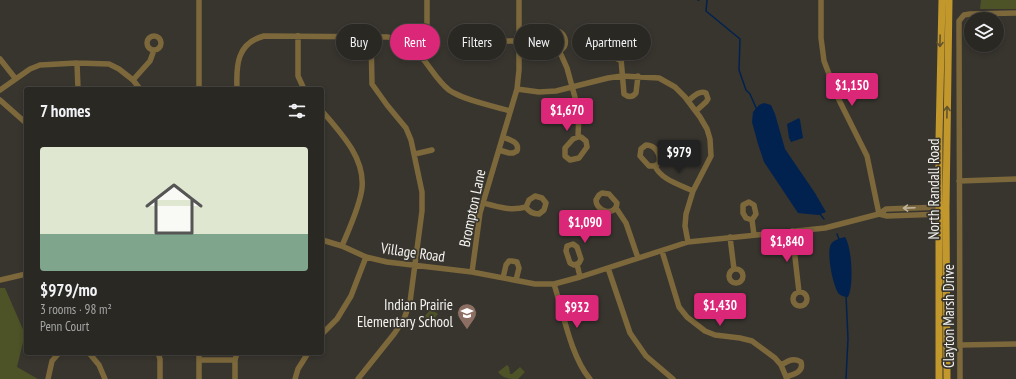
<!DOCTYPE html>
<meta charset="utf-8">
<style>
body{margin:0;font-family:"PT Sans Narrow",sans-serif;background:#363430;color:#f1f3f6;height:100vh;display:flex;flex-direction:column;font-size:15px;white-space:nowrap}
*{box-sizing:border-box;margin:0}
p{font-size:13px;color:#a5a6a6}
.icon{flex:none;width:22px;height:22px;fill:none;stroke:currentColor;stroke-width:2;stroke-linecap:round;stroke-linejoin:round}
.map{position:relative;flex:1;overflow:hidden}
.panel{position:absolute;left:24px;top:87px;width:300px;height:268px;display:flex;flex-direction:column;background:#2a2823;border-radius:4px;box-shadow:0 2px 6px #0003,0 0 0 1px #464441}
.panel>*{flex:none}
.banner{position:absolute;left:336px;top:24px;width:380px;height:36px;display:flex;gap:8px}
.fabs{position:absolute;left:964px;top:12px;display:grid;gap:8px}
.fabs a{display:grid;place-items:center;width:40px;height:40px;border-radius:50%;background:#2a2823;box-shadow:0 2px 6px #0003,0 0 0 1px #464441;font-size:20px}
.price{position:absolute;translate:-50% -34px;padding:0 9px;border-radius:4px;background:#db2777;color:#fff;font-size:13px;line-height:26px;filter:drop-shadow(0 1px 2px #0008)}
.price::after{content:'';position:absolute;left:50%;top:24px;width:12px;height:9px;margin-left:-6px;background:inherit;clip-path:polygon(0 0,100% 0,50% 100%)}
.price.active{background:#222;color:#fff}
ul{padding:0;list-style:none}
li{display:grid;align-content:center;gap:8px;height:212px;padding:0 16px}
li+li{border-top:1px solid #464441}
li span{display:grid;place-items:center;height:124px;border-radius:4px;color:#555}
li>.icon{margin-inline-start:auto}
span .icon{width:72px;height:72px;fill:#fffc;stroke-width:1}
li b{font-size:17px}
h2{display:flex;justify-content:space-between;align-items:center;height:48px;padding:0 16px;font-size:17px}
.chip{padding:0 14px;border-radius:18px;background:#2a2823;box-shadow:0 2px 6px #0003,0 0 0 1px #464441;font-size:14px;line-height:36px}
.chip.active{background:#db2777;color:#fff}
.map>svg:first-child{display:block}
</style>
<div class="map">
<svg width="1016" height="379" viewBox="0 0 1016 379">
<rect width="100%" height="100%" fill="#38352f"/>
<path fill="#4d5326" d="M981,0H1016V9H980Z
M0,288H5L25,334L17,367L38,379H0Z
M431,309L438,314L430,324L423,318Z
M507,365L509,367L510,374H512L520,367L525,372L518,379C509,379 504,379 498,372Z"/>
<path fill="#01224f" d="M764,103L771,105L775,114L785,149L815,193L826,212L818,215L798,213L764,162L758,144L752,122L753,112L759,105Z
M799,118L800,120L803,138L791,142L789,138L787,124Z
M845,237C852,247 854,286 848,297C845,297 841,296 839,294C833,287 826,252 831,244C834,240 840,238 845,237Z"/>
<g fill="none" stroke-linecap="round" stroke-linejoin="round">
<path stroke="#01224f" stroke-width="1.5" d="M698,0H699
M707,0L706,11L740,39L739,70L746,90L750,94L757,110
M819,213L824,219
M837,234L839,239
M846,379L848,339L846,295"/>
<path stroke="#7c683b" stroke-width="5.5" d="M821,0V38L824,61L839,100L867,156L879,214
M555,31L560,32C566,36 568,45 561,50H556C550,45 548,36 555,31Z
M481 41a8 8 0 1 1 16 0a8 8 0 1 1-16 0Z
M147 43a7 7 0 1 1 14 0a7 7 0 1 1-14 0Z
M298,36V76L304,89
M619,36L625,38C635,51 617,70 613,52C612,47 611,44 614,39Z
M497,41H519
M415,50L427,30V0
M559,50L567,68L579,112L578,137
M0,59L15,78
M621,59L624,94C628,97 632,98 636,93L638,76
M77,63L78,89
M133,80L150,61L154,50
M199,89V0
M237,89C236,65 237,43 264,36L388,37C397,40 408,44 415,50C428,62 435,79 449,90C463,100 493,106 510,111
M517,89L539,92L556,91L608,78L622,76L659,78L675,87L685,97L700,117L707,129L710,139L711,156L693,191L686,214L685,226L688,242
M0,90L30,69L40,65L77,63L109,64L119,69L133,80L140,89
M0,100L26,123
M688,101C693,97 699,90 706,93L708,99L706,102L696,111
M322,111C341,133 365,158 362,188C360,206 349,229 342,246
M578,137H581L586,141L587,147L579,158L570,160L565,156V148L573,139Z
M646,145C655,145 661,154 659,163L655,166H649L640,156L641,149Z
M499,150L509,153H513L517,151C520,142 510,140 503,137
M415,154L432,150
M655,166C661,180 681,185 693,191
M959,181L1016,179
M602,193L609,194L617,203C616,217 596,212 596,200L599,195Z
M535,196L542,198L546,203L544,210L539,214C533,214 529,212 526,207L529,200Z
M483,203C498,207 511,211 526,207
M616,208L626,223L638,258
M879,214L887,216L943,214
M752,220L746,218L743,213V205L749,202L754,205L756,214L752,220L754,235
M792,231L799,292
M730,237L734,269
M322,240L342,246L366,257L387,262L472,272L535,284H554L580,277L688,242L825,228L879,214L886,209L942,207
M573,244L577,247L581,259L579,263L574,265L570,263L566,251L567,246Z
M662,251L679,307L687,317L705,331L715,335L740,338L752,341L775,358L781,365L787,379
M577,264L580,277
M608,268L630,333L646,356L673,379
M729 276a7 7 0 1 1 14 0a7 7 0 1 1-14 0Z
M472,272L480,213L517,89L519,70V0
M503,278L506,265L509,261H512L517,262L519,268L516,280
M0,280L26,274
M554,284C563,312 571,357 590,379
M793 299a7 7 0 1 1 14 0a7 7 0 1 1-14 0Z
M322,334L337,319L351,296L366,257
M960,345L1016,344
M89,353L99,365L105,379
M158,353L160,359V379
M199,360H235
M781,365C788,361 794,357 801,362C804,372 794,374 786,377
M48,379L52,361L59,353
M199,379V353
M235,379V360L237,353
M295,379L298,369L308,353
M358,379L394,334L404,319L410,302L422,211V192L411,140L406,128L387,105L372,84L371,36
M960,379L959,21L964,15L970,14L1016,13"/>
<path stroke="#c2982d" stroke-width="7" d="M939,379V139L942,0
M947,379L946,207L949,0"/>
</g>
<defs><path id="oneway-shaft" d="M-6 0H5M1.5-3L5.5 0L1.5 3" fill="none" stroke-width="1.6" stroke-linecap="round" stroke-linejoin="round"/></defs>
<g stroke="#61532e">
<use href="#oneway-shaft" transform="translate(940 41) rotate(91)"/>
<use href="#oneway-shaft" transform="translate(947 112) rotate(-89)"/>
</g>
<use stroke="#beb49e" href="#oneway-shaft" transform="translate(909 208) rotate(178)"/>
<defs>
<symbol id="school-pin" viewBox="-11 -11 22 30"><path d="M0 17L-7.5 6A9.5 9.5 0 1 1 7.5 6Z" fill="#8d6e63" stroke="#38352f"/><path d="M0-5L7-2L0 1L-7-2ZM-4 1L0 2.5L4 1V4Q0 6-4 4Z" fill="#fff"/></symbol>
</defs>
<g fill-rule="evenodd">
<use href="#school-pin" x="456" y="302" width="22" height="30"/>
</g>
<g text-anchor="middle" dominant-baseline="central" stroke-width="3.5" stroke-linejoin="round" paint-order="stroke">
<g font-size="15" fill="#f4f3ef" stroke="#38352f">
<text transform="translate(933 189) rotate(-90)">North Randall Road</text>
<text transform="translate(472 208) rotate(-78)">Brompton Lane</text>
<text transform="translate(413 252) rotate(8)">Village Road</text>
<text transform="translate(948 316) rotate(-90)">Clayton Marsh Drive</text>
</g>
<g font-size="15" fill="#f4f3ef" stroke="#38352f" text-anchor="end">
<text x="453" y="304">Indian Prairie<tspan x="453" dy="17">Elementary School</tspan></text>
</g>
</g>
</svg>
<div class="fabs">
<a><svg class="icon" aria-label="layers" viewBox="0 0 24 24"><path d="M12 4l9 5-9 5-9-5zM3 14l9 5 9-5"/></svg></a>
</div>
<b class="price" style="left:852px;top:107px">$1,150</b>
<b class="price" style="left:567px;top:132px">$1,670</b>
<b class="price active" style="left:679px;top:174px">$979</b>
<b class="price" style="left:585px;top:244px">$1,090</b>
<b class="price" style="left:787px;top:263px">$1,840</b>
<b class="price" style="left:720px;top:327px">$1,430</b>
<b class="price" style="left:577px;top:329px">$932</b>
<div class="banner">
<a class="chip">Buy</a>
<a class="chip active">Rent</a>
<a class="chip">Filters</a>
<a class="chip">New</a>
<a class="chip">Apartment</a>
</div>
<section class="panel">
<h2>7 homes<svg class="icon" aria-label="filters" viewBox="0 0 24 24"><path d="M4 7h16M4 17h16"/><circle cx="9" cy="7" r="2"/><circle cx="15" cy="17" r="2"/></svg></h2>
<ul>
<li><span style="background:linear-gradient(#dfe7d0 70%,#7fa58c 0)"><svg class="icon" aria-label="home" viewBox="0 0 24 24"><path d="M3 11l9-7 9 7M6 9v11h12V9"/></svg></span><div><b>$979/mo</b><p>3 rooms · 98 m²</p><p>Penn Court</p></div></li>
</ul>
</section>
</div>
